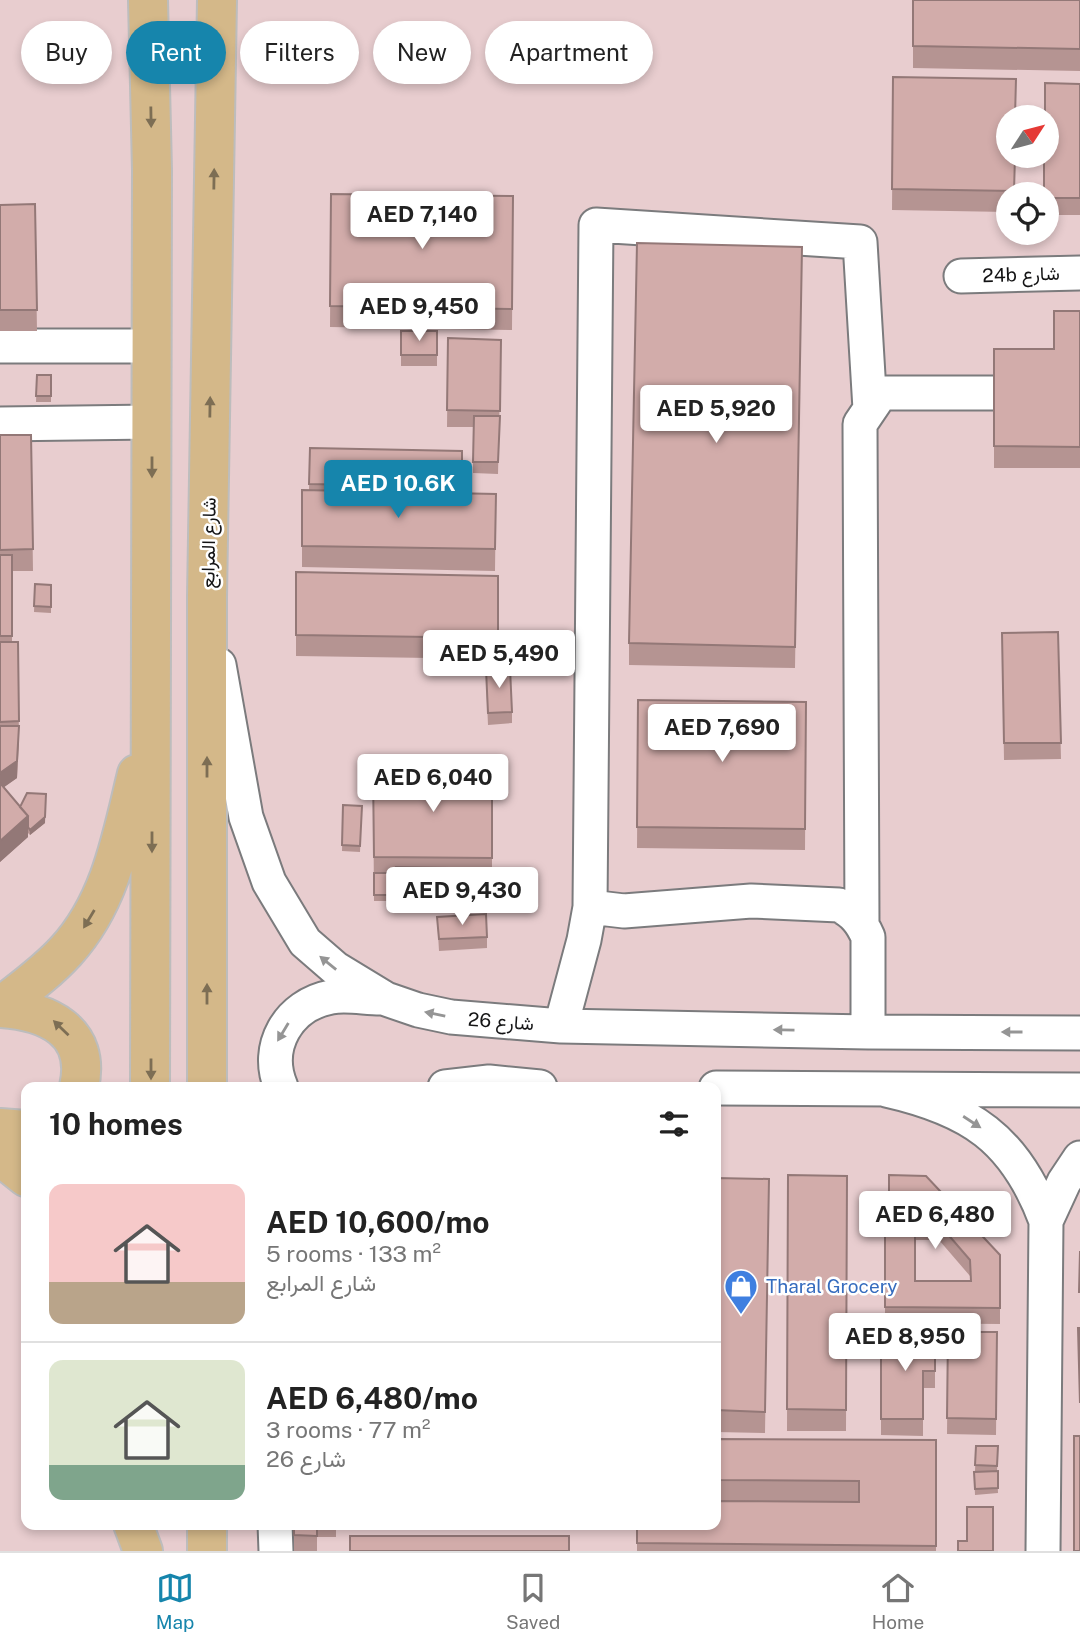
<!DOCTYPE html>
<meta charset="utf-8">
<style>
body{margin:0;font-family:"Public Sans",Vazirmatn,sans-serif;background:#f6f6f6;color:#222;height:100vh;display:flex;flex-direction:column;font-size:26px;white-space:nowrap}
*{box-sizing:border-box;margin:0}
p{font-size:23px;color:#767676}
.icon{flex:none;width:38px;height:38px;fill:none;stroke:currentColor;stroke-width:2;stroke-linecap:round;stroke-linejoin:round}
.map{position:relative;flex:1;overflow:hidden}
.sheet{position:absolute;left:21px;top:1082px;width:700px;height:448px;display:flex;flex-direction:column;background:#fff;border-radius:14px;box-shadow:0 4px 10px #0003}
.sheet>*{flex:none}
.guide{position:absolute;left:21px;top:21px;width:700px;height:63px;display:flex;gap:14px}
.needle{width:46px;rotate:54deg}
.buttons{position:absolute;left:996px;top:105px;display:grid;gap:14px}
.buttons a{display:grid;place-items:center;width:63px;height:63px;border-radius:50%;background:#fff;box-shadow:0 4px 10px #0003;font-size:35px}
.price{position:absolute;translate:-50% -60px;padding:0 16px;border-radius:7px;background:#fff;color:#222;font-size:23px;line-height:46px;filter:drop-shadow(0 2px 4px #0008)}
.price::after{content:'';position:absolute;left:50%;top:42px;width:21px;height:16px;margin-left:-10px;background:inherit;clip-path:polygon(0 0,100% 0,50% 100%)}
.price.current{background:#1685ac;color:#fff}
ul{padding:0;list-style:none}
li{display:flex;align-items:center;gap:21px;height:175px;padding:0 28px}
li+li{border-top:2px solid #e0e0e0}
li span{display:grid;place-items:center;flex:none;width:196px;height:140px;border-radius:14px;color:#555}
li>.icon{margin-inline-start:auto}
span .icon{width:84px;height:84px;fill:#fffc;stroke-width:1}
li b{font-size:30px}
h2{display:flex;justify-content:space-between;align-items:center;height:84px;padding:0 28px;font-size:30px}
.pill{padding:0 24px;border-radius:32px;background:#fff;box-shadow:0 4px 10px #0003;font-size:24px;line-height:63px}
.pill.current{background:#1685ac;color:#fff}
.dock{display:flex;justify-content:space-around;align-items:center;height:98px;border-top:2px solid #e0e0e0;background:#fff;font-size:19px;color:#767676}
.dock a{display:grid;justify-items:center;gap:4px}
.dock .current{color:#1685ac}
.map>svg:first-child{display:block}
</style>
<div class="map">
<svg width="1080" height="1551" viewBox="0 0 1080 1551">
<rect width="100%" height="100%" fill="#dedee1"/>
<path fill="#e8cdcf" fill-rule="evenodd" d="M0,0H1080V1551H0ZM1008,117H1046V156H1008ZM1008,194H1046V233H1008ZM26,1087H716V1524H26Z"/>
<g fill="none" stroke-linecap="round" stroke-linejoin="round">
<defs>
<path id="minor" d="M961,276L1080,273
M0,346H152
M0,424L152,422
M219,665L246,817L269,882L305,942L335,968L386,999L418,1010L451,1017L561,1026L868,1032L1080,1033
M590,907L596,225L860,242L870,409
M862,923L860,424L881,393H1044L1069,402L1080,415
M561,1026L584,940L590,907L624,911L751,901L839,905C854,913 861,921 868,937V1032
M281,1087C264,1047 288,1005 331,997C346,994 365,998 380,998
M445,1087L489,1082L540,1087
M716,1088L1080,1090
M886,1090C970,1109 1015,1138 1046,1221L1043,1551
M1046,1221L1064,1182L1080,1158
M275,1524L276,1551"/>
<path id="major" d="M148,0L152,171L150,1087
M0,1007C23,989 46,973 66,951C111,902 122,836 137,774
M0,1008C46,1011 92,1030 79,1087
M207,1087V597L217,0
M0,1128L26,1130
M0,1156L26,1177
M133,1524L143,1551
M207,1524V1551"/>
</defs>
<use href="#minor" stroke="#7b7b7d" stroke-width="37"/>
<use href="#major" stroke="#bdbdbd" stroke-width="42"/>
<use href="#minor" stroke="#fff" stroke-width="33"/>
<use href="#major" stroke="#d4b889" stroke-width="38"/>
</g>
<path fill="#b59492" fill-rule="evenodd" d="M913,0H1080V71L913,68Z
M893,77L1015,156V194H1008V212L892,210Z
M1080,84V215H1046V194Z
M331,194L513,196L512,330L330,327Z
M35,204L37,331H0V205Z
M802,247L795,668L629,665V643Z
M1080,311V468H994V349H1054Z
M401,331H437V366H401Z
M448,338L501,340L498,474L473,473V427H447Z
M37,375H51V402H36Z
M0,435H31L33,571H12V642H18L19,743L17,778L4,787L20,807L45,823L30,835L28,833V837L0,862Z
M310,448L462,451V493L496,494L495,571L302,567V490H309Z
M296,572L498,576V659L296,656Z
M35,584L51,585V613L34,612Z
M1058,632L1061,759L1004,760L1002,633Z
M486,680L512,712V723L488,725Z
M638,700L806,702L805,850L637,848Z
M373,771H492V879H449V901H374Z
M343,805L362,806L360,852L342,851Z
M437,917L487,937V948L439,951Z
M788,1175L847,1176L846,1431H787Z
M716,1178L769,1179L765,1433L716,1432Z
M885,1193L1000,1255V1324L885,1323ZM915,1240H939L970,1276L971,1281H915Z
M881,1332L935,1333V1388H923V1436L881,1435Z
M948,1332H997L996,1435L947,1434Z
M716,1439L936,1440V1551H637V1524L716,1501Z
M976,1446H998L997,1471L998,1493L975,1495L974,1472L983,1471H975Z
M294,1524H336V1537H317V1551H325H294Z
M361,1524H616V1527L361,1526Z"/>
<path fill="#937877" d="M19,726L17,778L0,790V773Z
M46,794L45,823L30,835V830Z
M28,816V837L0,862V841Z"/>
<path fill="#d2acaa" stroke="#937877" stroke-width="2" fill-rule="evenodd" d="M913,0H1080V49L913,46Z
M893,77L1016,79L1015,117H1008V156H1015L1014,191L892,189Z
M1045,83L1080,84V198H1046V194H1044V156H1046V117H1045Z
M331,194L513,196L512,309L330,306Z
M35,204L37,310H0V205Z
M637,243L802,247L795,647L629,643Z
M1054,311H1080V447L994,446V349H1054Z
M401,331H437V355H401Z
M448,338L501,340L500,411L447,410Z
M37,375H51V396H36Z
M474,416H500L498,462H473Z
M0,435H31L33,549L0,550Z
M310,448L462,451V487L309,484Z
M302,490L496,494L495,549L302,546Z
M0,555H12V636H0Z
M296,572L498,576V638L296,635Z
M35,584L51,585V607L34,606Z
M1058,632L1061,743H1004L1002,633Z
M0,642H18L19,721L0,722Z
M510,668L512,712L488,713L486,669Z
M638,700L806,702L805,829L637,827Z
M0,726H19L17,761L0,773Z
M373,771H492V858L374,857Z
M0,783L28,816L0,841Z
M27,793L46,794L45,817L30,830L28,827V816L20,807Z
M343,805L362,806L360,846L342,845Z
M396,867L448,868L449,890H396Z
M374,873H396V895H374Z
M486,914L487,937L439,939L437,917Z
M788,1175L847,1176L846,1410L787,1409Z
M889,1175L926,1176L1000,1255V1308L885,1307V1193H889ZM915,1223L939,1224L970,1260L971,1281H915Z
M716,1178L769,1179L765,1412L716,1410Z
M1080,1251V1292H1079L1080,1252Z
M1078,1328H1080V1403Z
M881,1332L935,1333V1371H923V1419H881Z
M948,1332H997L996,1419L947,1418Z
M1074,1436H1080V1551H1074Z
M716,1439L936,1440V1546L637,1543V1524H716V1501L859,1502V1481L716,1480Z
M976,1446H998L997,1466L975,1465Z
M998,1471V1488L975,1489L974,1472Z
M967,1507H993V1551H958V1541H967Z
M294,1524H317V1536L294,1535Z
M350,1536H569V1551H350Z"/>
<defs><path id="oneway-solid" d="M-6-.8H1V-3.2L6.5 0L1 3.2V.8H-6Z" transform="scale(1.75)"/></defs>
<g fill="#7d6e54">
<use href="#oneway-solid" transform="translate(151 117) rotate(89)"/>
<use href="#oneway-solid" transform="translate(214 179) rotate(-89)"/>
<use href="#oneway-solid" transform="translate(210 407) rotate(-89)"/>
<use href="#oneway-solid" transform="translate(152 467) rotate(90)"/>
<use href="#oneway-solid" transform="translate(207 767) rotate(-90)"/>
<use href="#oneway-solid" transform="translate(152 842) rotate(90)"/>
<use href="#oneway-solid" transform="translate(89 919) rotate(121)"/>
<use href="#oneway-solid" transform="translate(207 994) rotate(-90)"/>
<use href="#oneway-solid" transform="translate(61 1028) rotate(-136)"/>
<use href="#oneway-solid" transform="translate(151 1069) rotate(90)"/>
</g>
<g fill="#959595">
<use href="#oneway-solid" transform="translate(328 963) rotate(-141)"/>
<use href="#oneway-solid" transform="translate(435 1014) rotate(-168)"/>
<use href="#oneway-solid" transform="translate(784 1030) rotate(-179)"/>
<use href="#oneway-solid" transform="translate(283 1032) rotate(121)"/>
<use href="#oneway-solid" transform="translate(1012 1032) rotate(-180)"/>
<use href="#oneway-solid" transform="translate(972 1122) rotate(33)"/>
</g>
<defs>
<symbol id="shop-pin" viewBox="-11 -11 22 30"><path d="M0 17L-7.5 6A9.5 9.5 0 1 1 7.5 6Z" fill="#3f7fe0" stroke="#fff"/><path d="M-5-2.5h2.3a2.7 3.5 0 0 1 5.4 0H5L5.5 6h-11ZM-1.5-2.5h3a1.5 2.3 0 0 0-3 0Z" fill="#fff"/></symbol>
</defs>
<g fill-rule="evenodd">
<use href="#shop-pin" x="722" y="1267" width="38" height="52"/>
</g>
<g text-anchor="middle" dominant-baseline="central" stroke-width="5" stroke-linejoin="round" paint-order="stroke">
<g font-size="19" fill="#131314" stroke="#fff">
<text transform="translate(1021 274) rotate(-2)">24b شارع</text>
<text transform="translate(208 543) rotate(-89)">شارع المرابع</text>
<text transform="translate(501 1021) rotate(4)">شارع 26</text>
</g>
<g font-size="19" fill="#366cbe" stroke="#fff" text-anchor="start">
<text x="766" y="1286">Tharal Grocery</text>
</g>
</g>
</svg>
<div class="buttons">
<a><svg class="needle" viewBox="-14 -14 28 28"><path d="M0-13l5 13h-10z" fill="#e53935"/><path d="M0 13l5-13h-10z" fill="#767676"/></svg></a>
<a><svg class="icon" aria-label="locate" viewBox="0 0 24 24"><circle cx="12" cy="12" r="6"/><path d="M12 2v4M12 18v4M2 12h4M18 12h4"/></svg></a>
</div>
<b class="price" style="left:422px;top:251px">AED 7,140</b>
<b class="price" style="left:419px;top:343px">AED 9,450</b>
<b class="price" style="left:716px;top:445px">AED 5,920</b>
<b class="price current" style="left:398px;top:520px">AED 10.6K</b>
<b class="price" style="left:499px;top:690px">AED 5,490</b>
<b class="price" style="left:722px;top:764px">AED 7,690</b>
<b class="price" style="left:433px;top:814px">AED 6,040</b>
<b class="price" style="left:462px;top:927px">AED 9,430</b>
<b class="price" style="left:935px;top:1251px">AED 6,480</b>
<b class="price" style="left:905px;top:1373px">AED 8,950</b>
<div class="guide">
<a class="pill">Buy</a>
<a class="pill current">Rent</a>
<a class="pill">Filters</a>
<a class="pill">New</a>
<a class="pill">Apartment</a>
</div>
<section class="sheet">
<h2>10 homes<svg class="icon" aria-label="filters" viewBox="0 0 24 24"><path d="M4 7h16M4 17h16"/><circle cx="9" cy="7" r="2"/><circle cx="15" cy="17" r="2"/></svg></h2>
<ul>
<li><span style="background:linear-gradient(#f6c9c9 70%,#b9a48a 0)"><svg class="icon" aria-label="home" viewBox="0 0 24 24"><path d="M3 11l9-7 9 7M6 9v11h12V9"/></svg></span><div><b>AED 10,600/mo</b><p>5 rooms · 133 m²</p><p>شارع المرابع</p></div></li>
<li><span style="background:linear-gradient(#dfe7d0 75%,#7fa58c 0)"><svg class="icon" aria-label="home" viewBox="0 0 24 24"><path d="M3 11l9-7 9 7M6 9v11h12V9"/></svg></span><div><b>AED 6,480/mo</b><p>3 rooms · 77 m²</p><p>شارع 26</p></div></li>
</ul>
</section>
</div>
<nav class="dock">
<a class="current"><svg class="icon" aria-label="map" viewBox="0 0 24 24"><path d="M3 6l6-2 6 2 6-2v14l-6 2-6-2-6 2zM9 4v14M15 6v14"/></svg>Map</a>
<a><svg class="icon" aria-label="saved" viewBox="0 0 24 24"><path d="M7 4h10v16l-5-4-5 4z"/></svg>Saved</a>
<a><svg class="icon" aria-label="home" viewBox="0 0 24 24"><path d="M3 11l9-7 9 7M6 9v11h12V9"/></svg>Home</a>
</nav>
